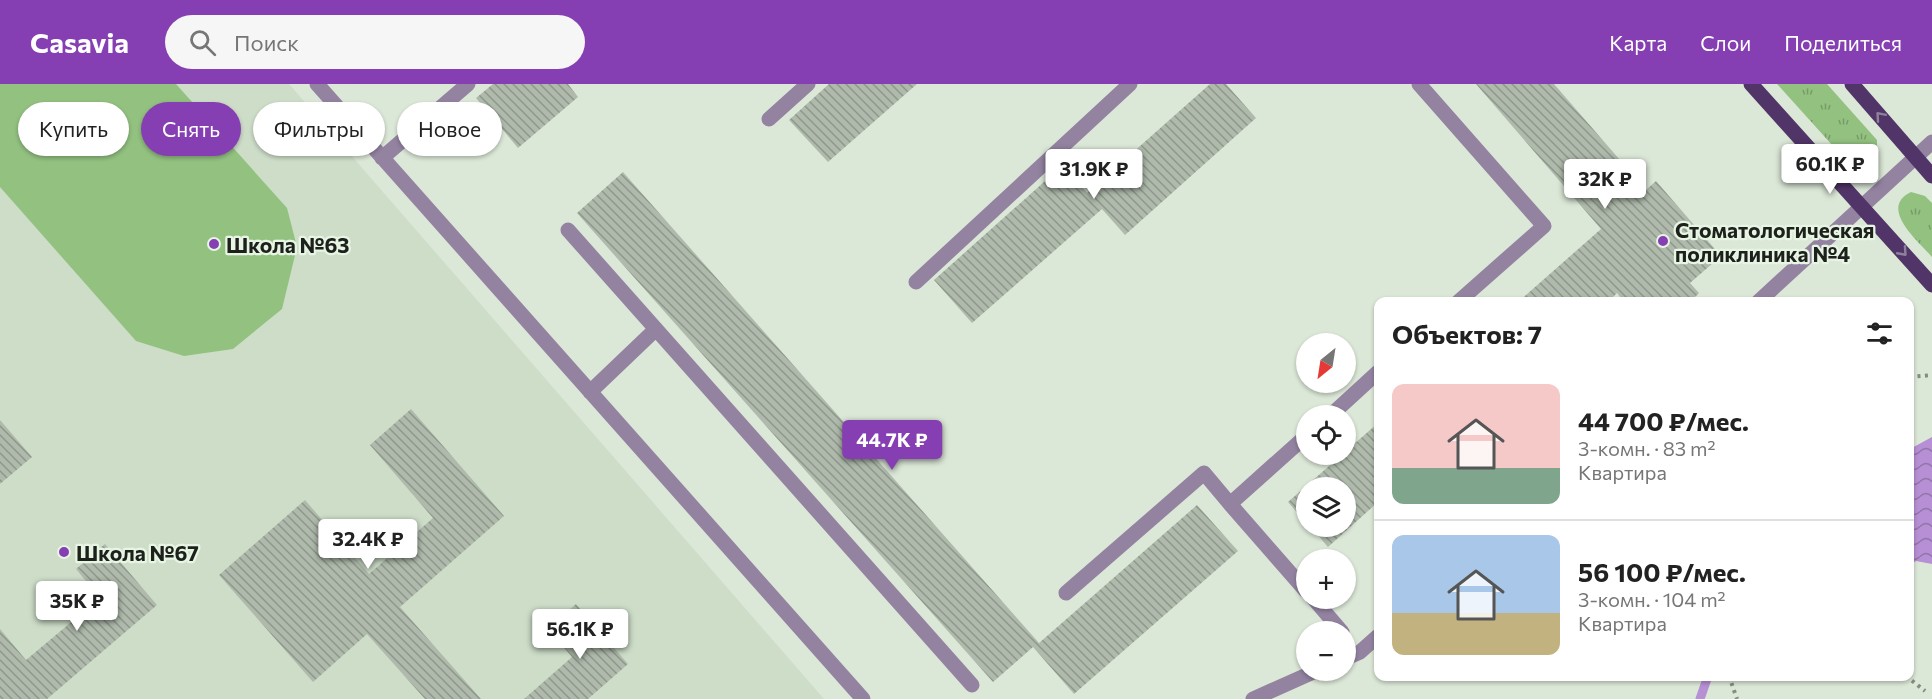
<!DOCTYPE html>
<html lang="ru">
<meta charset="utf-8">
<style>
body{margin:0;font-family:Commissioner,sans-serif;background:#f6f6f6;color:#222;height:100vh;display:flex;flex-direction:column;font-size:22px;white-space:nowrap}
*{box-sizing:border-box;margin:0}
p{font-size:20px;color:#767676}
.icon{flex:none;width:33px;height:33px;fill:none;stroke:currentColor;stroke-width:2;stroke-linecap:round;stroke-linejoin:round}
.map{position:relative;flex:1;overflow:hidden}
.sheet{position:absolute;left:1374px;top:213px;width:540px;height:384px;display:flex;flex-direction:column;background:#fff;border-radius:12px;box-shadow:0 2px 4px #0004}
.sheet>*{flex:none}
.hud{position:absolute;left:18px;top:18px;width:570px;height:54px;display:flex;gap:12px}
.needle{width:39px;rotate:210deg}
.fabs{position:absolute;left:1296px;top:249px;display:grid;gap:12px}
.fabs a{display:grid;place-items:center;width:60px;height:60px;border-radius:50%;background:#fff;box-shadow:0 2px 4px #0004;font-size:30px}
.price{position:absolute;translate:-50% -51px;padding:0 14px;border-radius:6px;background:#fff;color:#222;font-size:20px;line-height:39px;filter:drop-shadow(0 2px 3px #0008)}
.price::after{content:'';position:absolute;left:50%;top:36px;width:18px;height:14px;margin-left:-9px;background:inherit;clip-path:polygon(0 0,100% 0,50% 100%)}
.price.current{background:#853fb2;color:#fff}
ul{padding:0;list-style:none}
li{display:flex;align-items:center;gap:18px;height:150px;padding:0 18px}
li+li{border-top:2px solid #e0e0e0}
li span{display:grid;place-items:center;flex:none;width:168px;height:120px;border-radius:12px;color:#555}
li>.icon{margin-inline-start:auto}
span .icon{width:72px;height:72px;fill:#fffc;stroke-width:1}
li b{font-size:26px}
h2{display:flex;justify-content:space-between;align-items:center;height:72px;padding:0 18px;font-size:26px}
.pill{padding:0 21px;border-radius:27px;background:#fff;box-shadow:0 2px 4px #0004;font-size:21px;line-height:54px}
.pill.current{background:#853fb2;color:#fff}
header{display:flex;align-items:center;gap:36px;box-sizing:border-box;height:84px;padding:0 30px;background:#853fb2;color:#fff}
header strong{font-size:28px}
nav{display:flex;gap:33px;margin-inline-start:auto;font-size:21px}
.search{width:420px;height:54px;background:#f6f6f6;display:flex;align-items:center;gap:15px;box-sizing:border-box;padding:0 21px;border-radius:33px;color:#767676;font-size:22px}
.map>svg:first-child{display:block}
</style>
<header>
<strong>Casavia</strong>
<div class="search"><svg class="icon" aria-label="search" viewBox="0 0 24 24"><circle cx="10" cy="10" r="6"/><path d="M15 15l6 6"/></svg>Поиск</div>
<nav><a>Карта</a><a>Слои</a><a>Поделиться</a></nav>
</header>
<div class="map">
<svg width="1932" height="615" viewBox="0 0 1932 615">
<defs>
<pattern id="grass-tufts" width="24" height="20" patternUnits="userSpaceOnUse" patternTransform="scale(1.5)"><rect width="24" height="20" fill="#92c180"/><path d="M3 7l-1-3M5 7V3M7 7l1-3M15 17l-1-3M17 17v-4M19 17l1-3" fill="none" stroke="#779c68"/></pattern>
<pattern id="water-waves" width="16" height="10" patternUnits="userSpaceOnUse" patternTransform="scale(1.5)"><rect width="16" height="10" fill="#b68fd4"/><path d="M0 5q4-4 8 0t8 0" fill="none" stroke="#9374ab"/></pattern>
<pattern id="building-back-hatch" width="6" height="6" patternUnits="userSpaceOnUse" patternTransform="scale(1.5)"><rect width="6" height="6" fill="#afbaac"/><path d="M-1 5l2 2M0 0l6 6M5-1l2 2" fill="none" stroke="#8e978b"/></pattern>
</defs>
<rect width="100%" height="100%" fill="#dbe7d7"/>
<path fill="#cdddc8" d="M0,0H289L824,615H0Z"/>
<path fill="url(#grass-tufts)" d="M1777,0H1827L1877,56V68L1870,78L1851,82Z
M1911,108L1925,112L1932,119V173C1918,157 1878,124 1911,108Z"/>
<path fill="#92c180" d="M0,0H176L287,124L297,163L282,225L233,265L184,272L136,257L0,103Z"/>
<path fill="url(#water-waves)" d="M1932,353V480L1916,477L1910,481V365Z"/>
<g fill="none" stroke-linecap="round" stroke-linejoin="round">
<path stroke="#b68fd4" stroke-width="9" d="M1700,615L1708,592"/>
</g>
<path fill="url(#building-back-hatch)" d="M493,0H568L578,13L518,64L476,14Z
M829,0H917L828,78L789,36Z
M1210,0H1226L1256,34L1125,151L1102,125L972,239L934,196L1063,81L1087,109Z
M1476,0H1554L1646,106L1656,97L1721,172L1690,199L1699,209L1690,218H1673L1671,214L1667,218H1624L1617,209L1608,218H1518L1601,145Z
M623,88L1039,559L1197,421L1238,467L1074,610L1033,563L993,598L577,129Z
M411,325L504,432L400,523L481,615H425L367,550L313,598L219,491L305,416L369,490L433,434L370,361Z
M0,336L32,373L0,400Z
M1378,339V418L1328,463L1310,442H1346V404H1306V439L1288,418Z
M105,460L157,521L47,615H0V545L26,576L100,514L76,485Z
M576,520L628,580L588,615H524L572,573L548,545Z"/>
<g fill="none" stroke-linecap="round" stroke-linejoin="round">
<path stroke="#848c81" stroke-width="4" stroke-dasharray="3 4.5" stroke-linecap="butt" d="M1910,293L1932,291
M1729,592L1737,615
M1906,592L1925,607"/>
<path stroke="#9383a1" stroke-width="15" d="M317,0L863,615
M1419,0L1544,142L1458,218
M769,35L808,0
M382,74L468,0
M568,146L972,601
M916,198L1130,0
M1758,218L1932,58
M590,308L656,245
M1330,332L1378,288
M1306,352L1230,420L1306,507
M1066,509L1204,389L1230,420
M1313,514L1342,548
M1346,574L1360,568L1378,552
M1253,615L1318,586"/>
<path stroke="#523568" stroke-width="15" d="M1751,0L1932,201
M1852,0L1932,92"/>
</g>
<defs><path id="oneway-chevron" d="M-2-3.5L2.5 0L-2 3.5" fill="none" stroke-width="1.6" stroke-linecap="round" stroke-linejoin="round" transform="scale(1.5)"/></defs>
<g stroke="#8e819a">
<use href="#oneway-chevron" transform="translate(1880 32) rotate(-131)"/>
<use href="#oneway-chevron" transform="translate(1903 168) rotate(48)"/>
</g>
<g fill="#853fb2" stroke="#e8f4e4" stroke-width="2">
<circle cx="1663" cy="157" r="6"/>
<circle cx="214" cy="160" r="6"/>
<circle cx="64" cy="468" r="6"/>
</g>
<g text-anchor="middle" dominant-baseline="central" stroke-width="4.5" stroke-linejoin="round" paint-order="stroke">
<g font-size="21" font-weight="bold" fill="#1d211c" stroke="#e8f4e4" text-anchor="start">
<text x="1675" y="145">Стоматологическая<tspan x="1675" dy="24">поликлиника №4</tspan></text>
<text x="226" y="160">Школа №63</text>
<text x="76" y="468">Школа №67</text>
</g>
</g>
</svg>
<div class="fabs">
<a><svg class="needle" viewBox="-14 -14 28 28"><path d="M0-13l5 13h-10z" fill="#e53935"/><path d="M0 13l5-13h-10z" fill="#767676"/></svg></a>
<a><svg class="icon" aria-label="locate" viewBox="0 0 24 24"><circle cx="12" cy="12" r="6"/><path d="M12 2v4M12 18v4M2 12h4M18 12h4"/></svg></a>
<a><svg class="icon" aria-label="layers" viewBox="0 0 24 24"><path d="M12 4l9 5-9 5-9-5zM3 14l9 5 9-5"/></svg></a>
<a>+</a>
<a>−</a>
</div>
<b class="price" style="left:1830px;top:111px">60.1K ₽</b>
<b class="price" style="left:1094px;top:116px">31.9K ₽</b>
<b class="price" style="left:1605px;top:126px">32K ₽</b>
<b class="price current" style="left:892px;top:387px">44.7K ₽</b>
<b class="price" style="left:368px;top:486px">32.4K ₽</b>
<b class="price" style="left:77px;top:548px">35K ₽</b>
<b class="price" style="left:580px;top:576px">56.1K ₽</b>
<div class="hud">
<a class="pill">Купить</a>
<a class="pill current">Снять</a>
<a class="pill">Фильтры</a>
<a class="pill">Новое</a>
</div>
<section class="sheet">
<h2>Объектов: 7<svg class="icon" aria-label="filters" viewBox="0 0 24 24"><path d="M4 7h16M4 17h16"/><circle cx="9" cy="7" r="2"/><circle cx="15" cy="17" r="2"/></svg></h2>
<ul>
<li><span style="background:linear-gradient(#f6c9c9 70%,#7fa58c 0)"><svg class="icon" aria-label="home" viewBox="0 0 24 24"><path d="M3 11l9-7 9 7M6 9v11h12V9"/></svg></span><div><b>44 700 ₽/мес.</b><p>3-комн. · 83 m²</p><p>Квартира</p></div></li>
<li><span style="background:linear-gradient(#a9c7e8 65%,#c2b280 0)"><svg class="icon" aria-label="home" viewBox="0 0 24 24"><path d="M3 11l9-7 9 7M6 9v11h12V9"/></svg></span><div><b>56 100 ₽/мес.</b><p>3-комн. · 104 m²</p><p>Квартира</p></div></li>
</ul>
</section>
</div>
